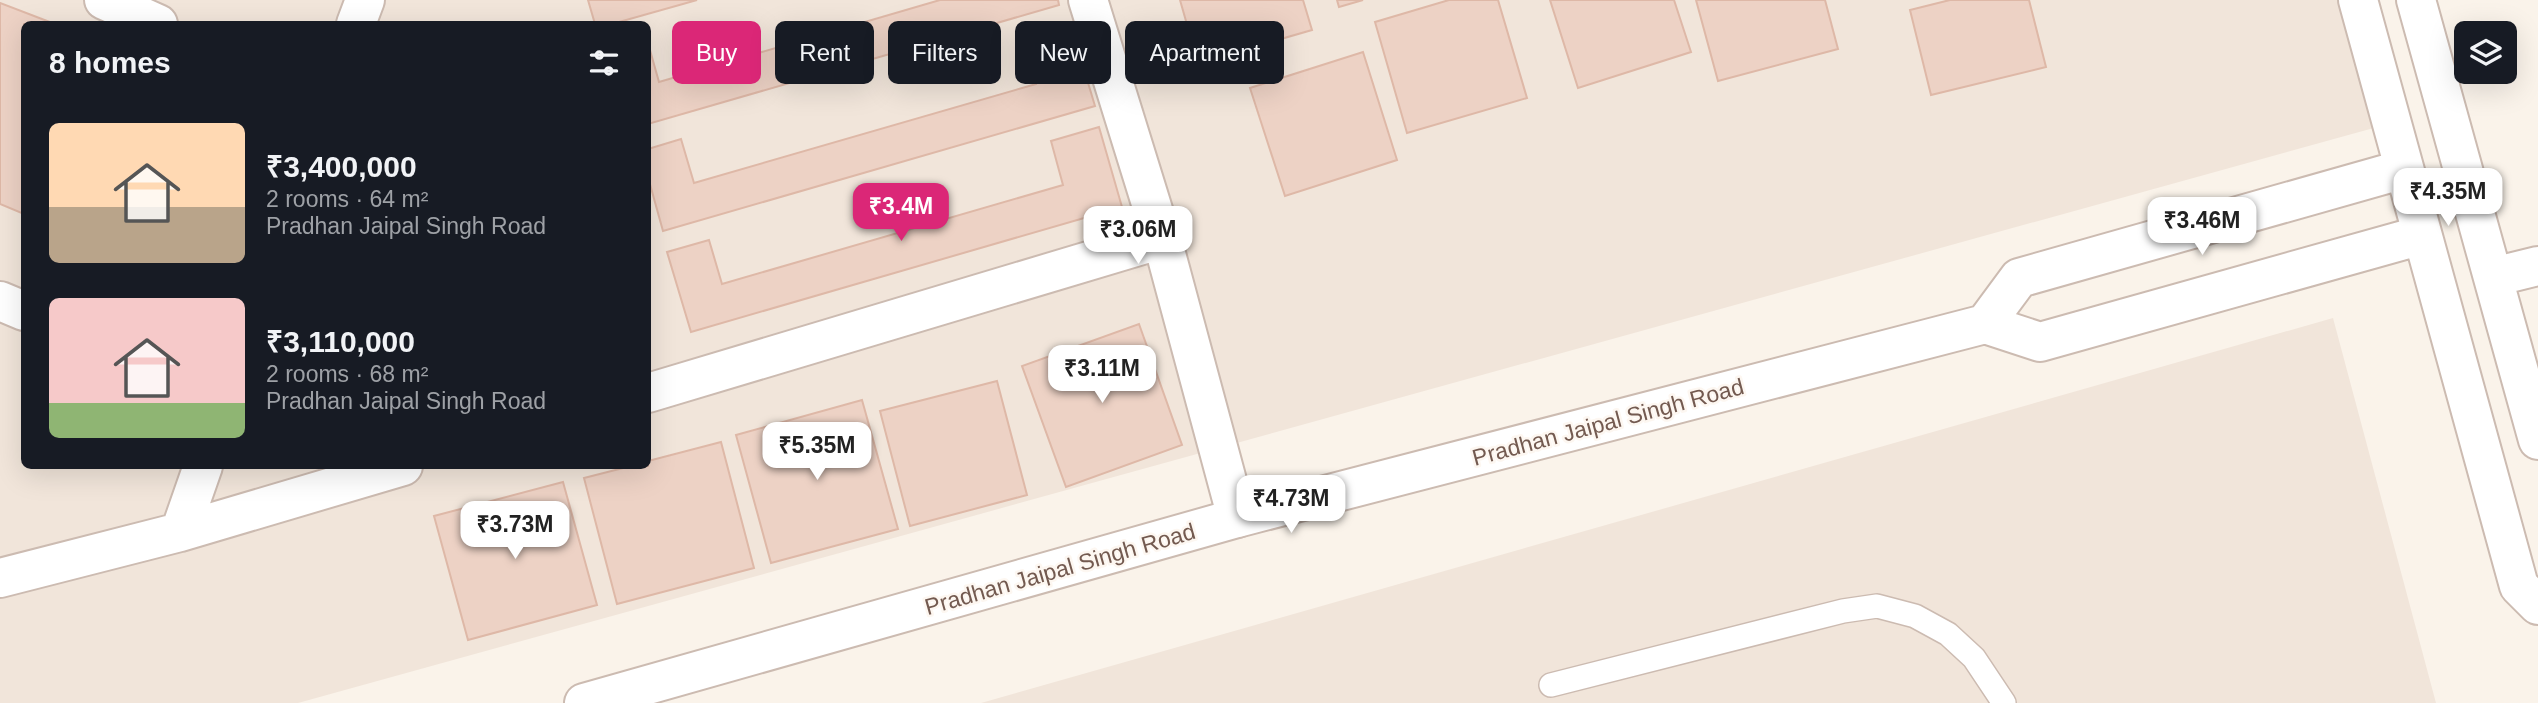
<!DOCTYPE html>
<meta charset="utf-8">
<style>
body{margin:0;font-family:Arial,sans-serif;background:#242831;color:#f1f3f6;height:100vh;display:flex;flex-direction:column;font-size:26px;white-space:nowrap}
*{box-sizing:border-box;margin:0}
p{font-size:23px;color:#9ea1a6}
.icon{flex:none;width:38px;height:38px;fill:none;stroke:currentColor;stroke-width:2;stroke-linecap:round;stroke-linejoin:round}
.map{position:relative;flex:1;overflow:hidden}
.details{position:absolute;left:21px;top:21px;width:630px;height:448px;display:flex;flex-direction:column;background:#171b24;border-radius:10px;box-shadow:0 7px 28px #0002}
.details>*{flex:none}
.guide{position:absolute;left:672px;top:21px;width:665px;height:63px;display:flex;gap:14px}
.tools{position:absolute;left:2454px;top:21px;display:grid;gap:14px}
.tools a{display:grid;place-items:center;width:63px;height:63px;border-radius:10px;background:#171b24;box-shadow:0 7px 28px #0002;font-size:35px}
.price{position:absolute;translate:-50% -60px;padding:0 16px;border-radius:14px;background:#fff;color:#222;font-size:23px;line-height:46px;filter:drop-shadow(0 2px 4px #0008)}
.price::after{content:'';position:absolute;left:50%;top:42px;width:21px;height:16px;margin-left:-10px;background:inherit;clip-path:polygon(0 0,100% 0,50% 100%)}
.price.on{background:#db2777;color:#fff}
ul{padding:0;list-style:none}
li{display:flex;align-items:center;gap:21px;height:175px;padding:0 28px}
li span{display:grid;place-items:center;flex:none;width:196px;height:140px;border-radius:10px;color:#555}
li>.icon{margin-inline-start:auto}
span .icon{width:84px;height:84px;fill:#fffc;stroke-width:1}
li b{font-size:30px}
h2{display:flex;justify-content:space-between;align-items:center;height:84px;padding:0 28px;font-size:30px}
.tag{padding:0 24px;border-radius:10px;background:#171b24;box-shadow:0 7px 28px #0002;font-size:24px;line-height:63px}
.tag.on{background:#db2777;color:#fff}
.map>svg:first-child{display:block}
</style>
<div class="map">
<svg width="2538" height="703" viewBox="0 0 2538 703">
<rect width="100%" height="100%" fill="#faf3ea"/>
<path fill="#f1e5da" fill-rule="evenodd" d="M0,0H2364L2399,121L298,703H0ZM24,24H648V466H24Z
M2333,318L2436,703H981Z"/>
<path fill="#edd2c5" stroke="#deb8a7" stroke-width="2" d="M588,0H697L612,24H595Z
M940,0H1058L1059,5L648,124V43L659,82Z
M1180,0H1303L1312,30L1198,63Z
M1337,0H1363L1339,7Z
M1449,0H1498L1527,98L1407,133L1375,22Z
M1550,0H1674L1691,52L1578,88Z
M1696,0H1825L1838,49L1718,81Z
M1950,0H2029L2046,67L1931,95L1910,10Z
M0,3L55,24H24V214L0,204Z
M1071,26L1095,106L663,231L648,177V149L681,139L694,183L1036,84L1023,40Z
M1363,52L1397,160L1285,196L1250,88Z
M1099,127L1122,207L691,332L667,252L709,240L722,284L1063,185L1051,141Z
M1139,324L1182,445L1066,487L1022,366Z
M997,381L1027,495L910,526L880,411Z
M862,400L898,529L771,563L736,435Z
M721,442L754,568L617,604L584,478L631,466H648V461Z
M563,482L597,605L468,640L434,516Z"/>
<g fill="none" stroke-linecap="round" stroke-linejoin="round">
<defs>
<path id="service" d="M1551,685L1843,611L1877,606L1915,616L1948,634L1974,658L2004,703"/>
<path id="minor" d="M104,0L158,24
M1088,0L1162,239L1237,518
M356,24L365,0
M0,301L24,311
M648,393L1162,239
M180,532L203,466
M0,578L180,532L403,466"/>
<path id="tertiary" d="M2358,0L2519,586L2538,605
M2416,0L2538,440
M2493,277L2538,266
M1985,324L2019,278L2404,169
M584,703L1237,518L1985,324L2040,342L2422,235"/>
</defs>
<use href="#service" stroke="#ccbbb1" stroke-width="26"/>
<use href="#minor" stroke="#ccbbb1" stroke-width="42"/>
<use href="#tertiary" stroke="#ccbbb1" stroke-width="42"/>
<use href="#service" stroke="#fff" stroke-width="23"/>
<use href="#minor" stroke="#fff" stroke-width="38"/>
<use href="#tertiary" stroke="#fff" stroke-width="38"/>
</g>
<g text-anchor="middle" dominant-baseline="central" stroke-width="5" stroke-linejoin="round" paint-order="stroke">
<g font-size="23" fill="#735a50" stroke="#fdf7f1">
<text transform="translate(1608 422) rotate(-15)">Pradhan Jaipal Singh Road</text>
<text transform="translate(1060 569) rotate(-16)">Pradhan Jaipal Singh Road</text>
</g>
</g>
</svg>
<div class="tools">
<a><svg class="icon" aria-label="layers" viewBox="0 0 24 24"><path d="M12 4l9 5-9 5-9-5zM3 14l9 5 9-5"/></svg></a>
</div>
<b class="price" style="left:2448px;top:228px">₹4.35M</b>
<b class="price on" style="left:901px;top:243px">₹3.4M</b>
<b class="price" style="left:2202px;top:257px">₹3.46M</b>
<b class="price" style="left:1138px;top:266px">₹3.06M</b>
<b class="price" style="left:1102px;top:405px">₹3.11M</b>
<b class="price" style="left:817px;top:482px">₹5.35M</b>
<b class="price" style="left:1291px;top:535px">₹4.73M</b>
<b class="price" style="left:515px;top:561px">₹3.73M</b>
<div class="guide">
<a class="tag on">Buy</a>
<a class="tag">Rent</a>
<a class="tag">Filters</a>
<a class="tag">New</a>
<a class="tag">Apartment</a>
</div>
<section class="details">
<h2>8 homes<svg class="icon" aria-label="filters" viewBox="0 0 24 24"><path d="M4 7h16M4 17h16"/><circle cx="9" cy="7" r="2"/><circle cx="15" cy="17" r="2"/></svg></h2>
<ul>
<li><span style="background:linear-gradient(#ffd9b3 60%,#b9a48a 0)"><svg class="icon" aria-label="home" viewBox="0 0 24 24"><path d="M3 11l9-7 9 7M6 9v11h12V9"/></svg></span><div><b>₹3,400,000</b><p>2 rooms · 64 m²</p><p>Pradhan Jaipal Singh Road</p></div></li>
<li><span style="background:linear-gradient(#f6c9c9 75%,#8fb573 0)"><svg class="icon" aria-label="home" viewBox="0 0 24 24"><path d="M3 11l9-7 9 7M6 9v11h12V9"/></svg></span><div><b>₹3,110,000</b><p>2 rooms · 68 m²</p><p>Pradhan Jaipal Singh Road</p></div></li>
</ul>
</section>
</div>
